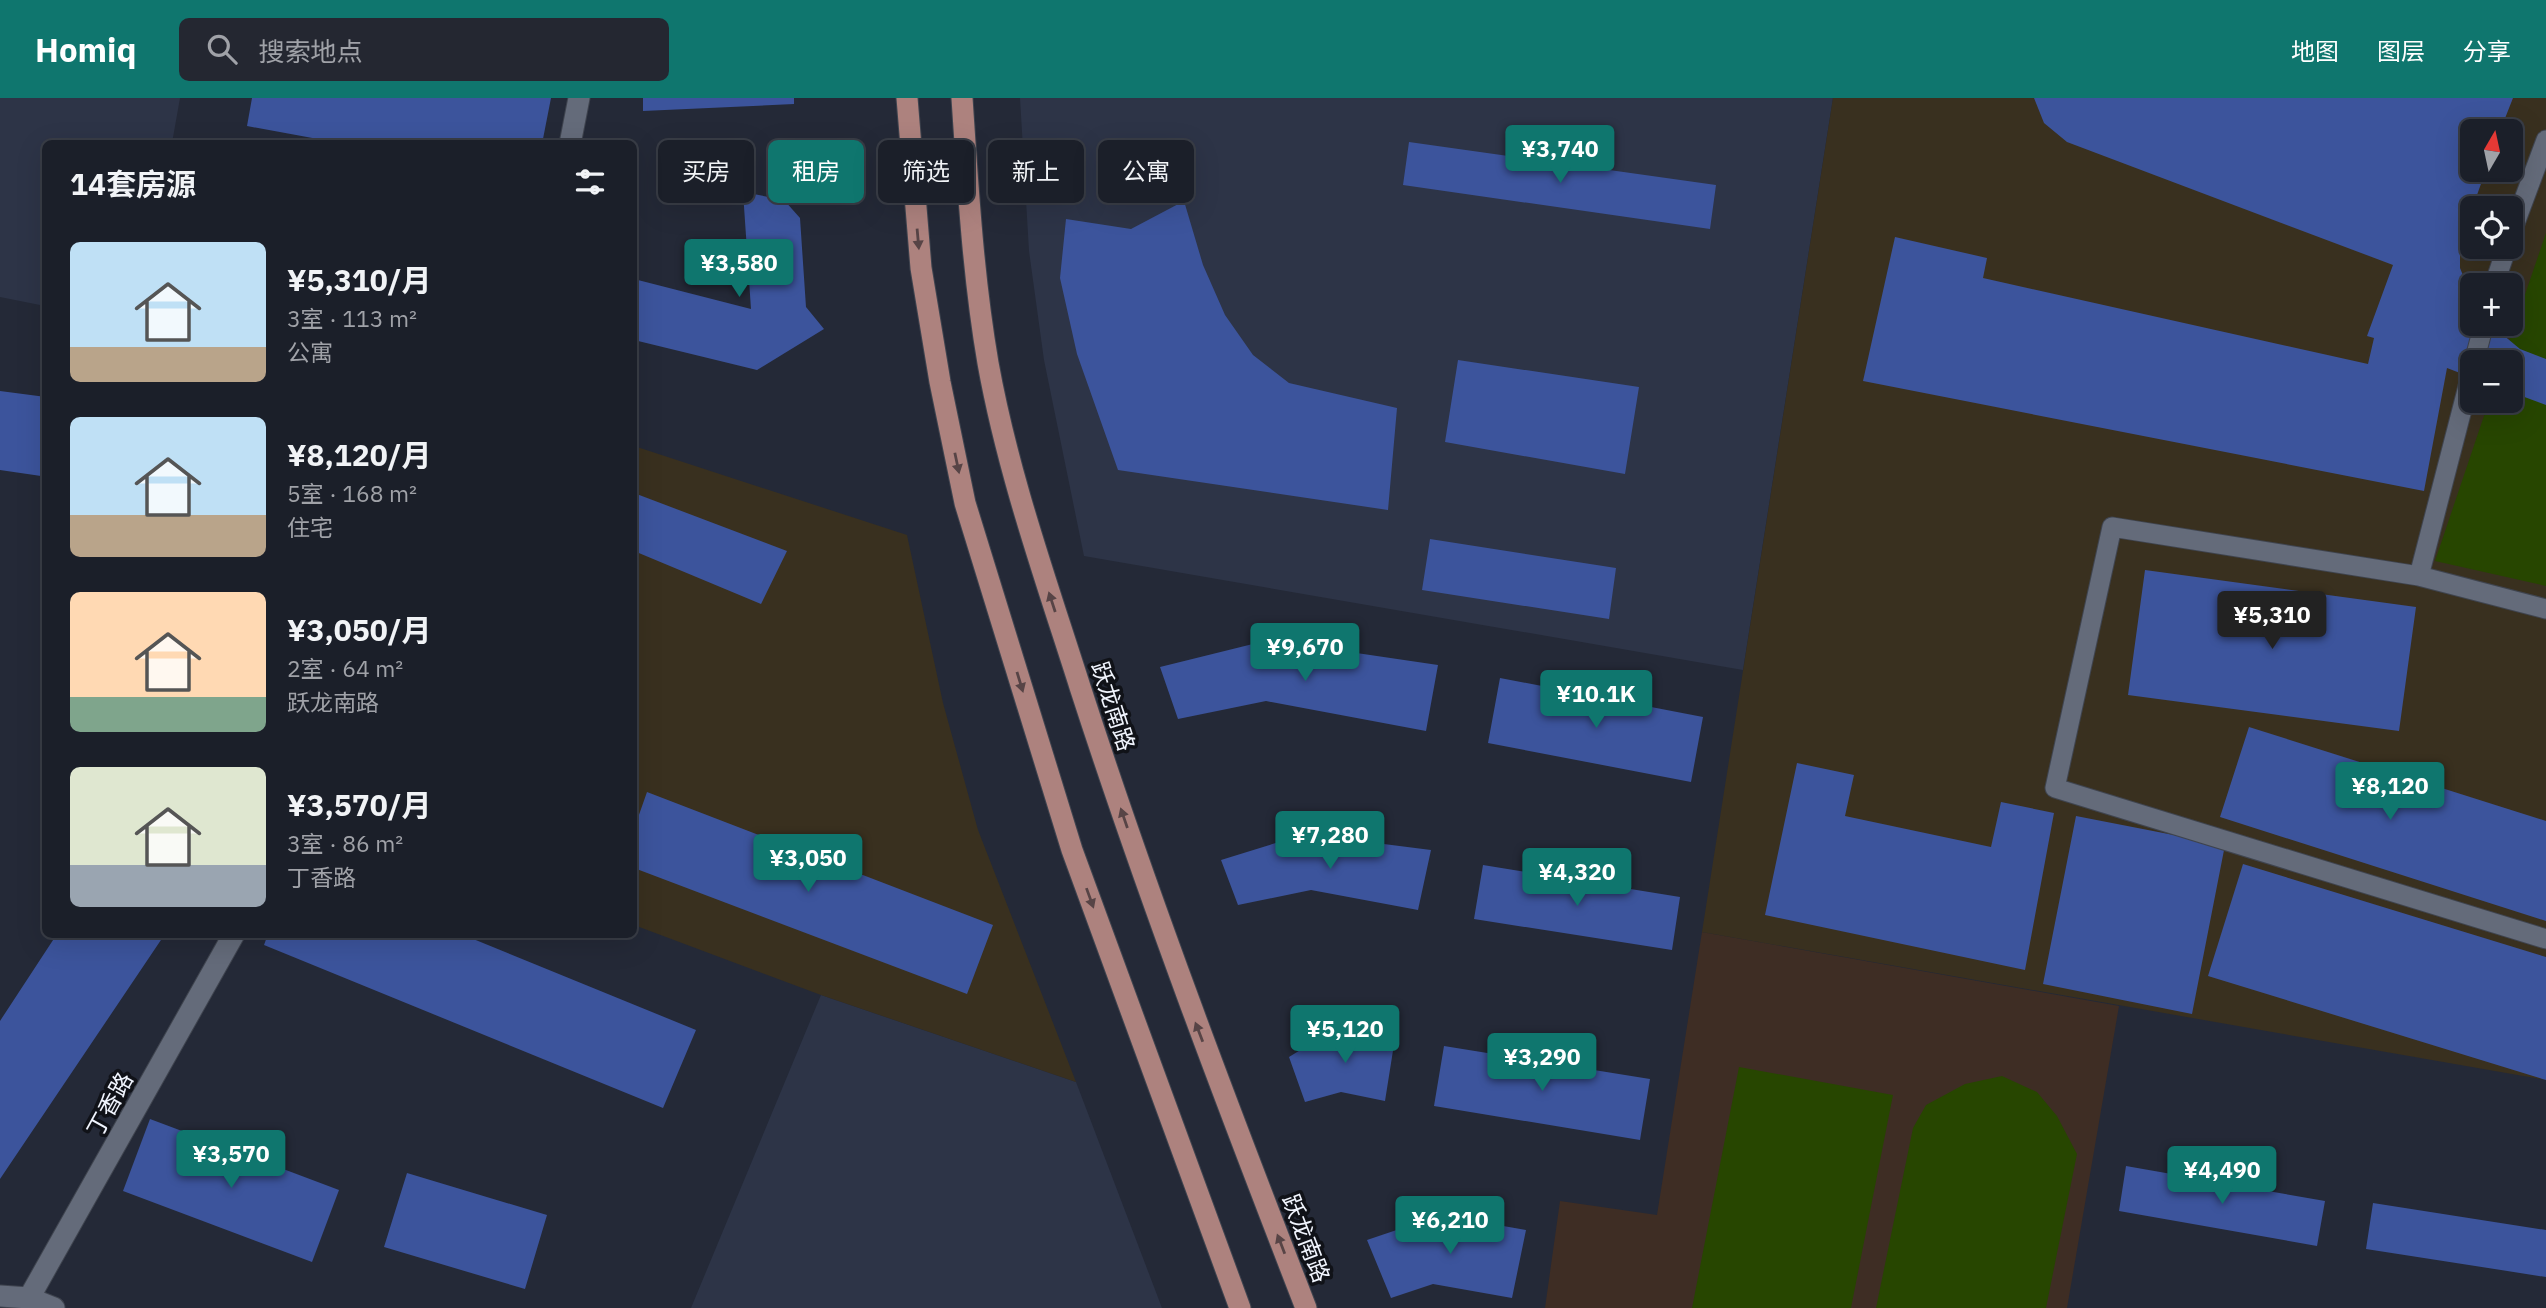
<!DOCTYPE html>
<html lang="zh">
<meta charset="utf-8">
<style>
body{margin:0;font-family:"IBM Plex Sans","Noto Sans SC",sans-serif;background:#242731;color:#f1f3f6;height:100vh;display:flex;flex-direction:column;font-size:26px;white-space:nowrap}
*{box-sizing:border-box;margin:0}
p{font-size:23px;color:#a0a2a8}
.icon{flex:none;width:38px;height:38px;fill:none;stroke:currentColor;stroke-width:2;stroke-linecap:round;stroke-linejoin:round}
.map{position:relative;flex:1;overflow:hidden}
.side{position:absolute;left:42px;top:42px;width:595px;height:798px;display:flex;flex-direction:column;background:#1b1f29;border-radius:10px;box-shadow:0 7px 28px #0002,0 0 0 2px #393d46}
.side>*{flex:none}
.banner{position:absolute;left:658px;top:42px;width:665px;height:63px;display:flex;gap:14px}
.needle{width:46px;rotate:9deg}
.buttons{position:absolute;left:2460px;top:21px;display:grid;gap:14px}
.buttons a{display:grid;place-items:center;width:63px;height:63px;border-radius:10px;background:#1b1f29;box-shadow:0 7px 28px #0002,0 0 0 2px #393d46;font-size:35px}
.price{position:absolute;translate:-50% -60px;padding:0 16px;border-radius:7px;background:#0f766e;color:#fff;font-size:23px;line-height:46px;filter:drop-shadow(0 2px 4px #0008)}
.price::after{content:'';position:absolute;left:50%;top:42px;width:21px;height:16px;margin-left:-10px;background:inherit;clip-path:polygon(0 0,100% 0,50% 100%)}
.price.on{background:#222;color:#fff}
ul{padding:0;list-style:none}
li{display:flex;align-items:center;gap:21px;height:175px;padding:0 28px}
li span{display:grid;place-items:center;flex:none;width:196px;height:140px;border-radius:10px;color:#555}
li>.icon{margin-inline-start:auto}
span .icon{width:84px;height:84px;fill:#fffc;stroke-width:1}
li b{font-size:30px}
h2{display:flex;justify-content:space-between;align-items:center;height:84px;padding:0 28px;font-size:30px}
.tag{padding:0 24px;border-radius:10px;background:#1b1f29;box-shadow:0 7px 28px #0002,0 0 0 2px #393d46;font-size:24px;line-height:63px}
.tag.on{background:#0f766e;color:#fff}
header{display:flex;align-items:center;gap:42px;box-sizing:border-box;height:98px;padding:0 35px;background:#0f766e;color:#fff}
header strong{font-size:33px}
nav{display:flex;gap:38px;margin-inline-start:auto;font-size:24px}
.search{width:490px;height:63px;background:#242731;display:flex;align-items:center;gap:18px;box-sizing:border-box;padding:0 24px;border-radius:10px;color:#a0a2a8;font-size:26px}
.map>svg:first-child{display:block}
</style>
<header>
<strong>Homiq</strong>
<div class="search"><svg class="icon" aria-label="search" viewBox="0 0 24 24"><circle cx="10" cy="10" r="6"/><path d="M15 15l6 6"/></svg>搜索地点</div>
<nav><a>地图</a><a>图层</a><a>分享</a></nav>
</header>
<div class="map">
<svg width="2546" height="1210" viewBox="0 0 2546 1210">
<rect width="100%" height="100%" fill="#242937"/>
<path fill="#2d3447" d="M0,0H180L172,45L46,46L45,208L0,199Z
M1020,0H1833L1743,572L1084,458L1044,262L1029,153Z
M821,897L1076,984L1162,1210H691Z"/>
<path fill="#3e2d24" d="M1702,834L2119,908L2067,1210H1545L1560,1103L1657,1117Z"/>
<path fill="#39301f" fill-rule="evenodd" d="M1833,0H2546V982L1702,834ZM2473,33H2511V72H2473ZM2473,110H2511V149H2473ZM2473,187H2511V226H2473ZM2473,264H2511V303H2473Z
M634,348L907,437L943,605L978,732L1076,984L821,897L634,827Z"/>
<path fill="#274600" d="M2546,135V488L2435,463L2489,303H2511V264H2502Z
M1739,969L1893,997L1851,1210H1692Z
M2002,978L2037,994L2057,1018L2077,1056L2046,1210H1876L1913,1030L1926,1007L1965,986Z"/>
<path fill="#3c549c" d="M252,0H551L542,46H345L247,28Z
M643,0H794V6L643,13Z
M2034,0H2513L2500,33H2473V72H2486L2460,144V170L2473,202V226H2490L2520,251L2546,261V307L2511,294V264H2473V280L2447,270L2424,393L1863,283L1895,139L1987,160L1983,180L2368,266L2374,240L2367,238L2393,167L2067,44L2044,25Z
M1409,44L1716,87L1710,131L1403,87Z
M743,94L784,102L800,120L806,209L824,231L757,272L634,242V181L751,211Z
M1184,103L1203,167L1225,217L1253,257L1289,285L1397,310L1388,412L1118,372L1077,256L1060,180L1066,121L1131,131Z
M1458,262L1639,289L1625,376L1445,344Z
M0,293L46,299V346L41,378L0,372Z
M634,395L787,453L761,506L634,453Z
M1430,441L1616,470L1609,521L1422,492Z
M2145,472L2416,509L2399,633L2128,597Z
M1269,542L1438,567L1426,633L1266,603L1178,621L1160,569Z
M1500,580L1703,619L1691,684L1488,645Z
M2249,629L2546,723V823L2220,719Z
M1797,665L1854,677L1845,718L1991,749L2001,704L2054,715L2025,872L1765,817Z
M647,694L993,827L967,896L634,770V731Z
M2076,718L2225,747L2192,916L2043,886Z
M1305,736L1431,752L1418,812L1311,792L1238,807L1221,762Z
M2243,766L2546,859V982L2208,878Z
M1483,767L1680,799L1672,852L1474,821Z
M57,836H165L0,1081V923Z
M268,836H461L696,932L663,1010L264,847Z
M1336,930L1395,940L1385,1003L1341,994L1305,1004L1289,959Z
M1444,948L1650,981L1640,1042L1434,1008Z
M150,1021L339,1092L312,1164L123,1093Z
M2126,1068L2325,1103L2317,1148L2119,1113Z
M407,1075L547,1117L525,1191L384,1149Z
M2373,1105L2546,1132V1179L2366,1151Z
M1441,1117L1526,1132L1512,1200L1433,1186L1391,1200L1367,1142Z"/>
<g fill="none" stroke-linecap="round" stroke-linejoin="round">
<defs>
<path id="service" d="M2511,136L2546,42
M2494,187L2507,149
M2474,264L2484,226
M2419,478L2473,269
M2546,511L2419,478L2112,429L2055,690L2546,841"/>
<path id="minor" d="M570,46L579,0
M0,1198L29,1200L54,1210
M29,1200L234,836"/>
<path id="primary" d="M907,0L921,170L940,284L965,405L1072,752L1240,1210
M962,0C968,89 973,178 988,265C1008,376 1046,482 1080,589C1148,799 1226,1004 1306,1210"/>
</defs>
<use href="#service" stroke="#3f444f" stroke-width="21"/>
<use href="#minor" stroke="#3f444f" stroke-width="23"/>
<use href="#primary" stroke="#3f444f" stroke-width="23"/>
<use href="#service" stroke="#646b7a" stroke-width="19"/>
<use href="#minor" stroke="#646b7a" stroke-width="21"/>
<use href="#primary" stroke="#ad827e" stroke-width="21"/>
</g>
<defs><path id="oneway-solid" d="M-6-.8H1V-3.2L6.5 0L1 3.2V.8H-6Z" transform="scale(1.75)"/></defs>
<g fill="#574446">
<use href="#oneway-solid" transform="translate(918 141) rotate(85)"/>
<use href="#oneway-solid" transform="translate(957 365) rotate(78)"/>
<use href="#oneway-solid" transform="translate(1052 504) rotate(-108)"/>
<use href="#oneway-solid" transform="translate(1020 584) rotate(73)"/>
<use href="#oneway-solid" transform="translate(1124 720) rotate(-109)"/>
<use href="#oneway-solid" transform="translate(1090 800) rotate(70)"/>
<use href="#oneway-solid" transform="translate(1199 934) rotate(-111)"/>
<use href="#oneway-solid" transform="translate(1281 1146) rotate(-111)"/>
</g>
<g text-anchor="middle" dominant-baseline="central" stroke-width="7" stroke-linejoin="round" paint-order="stroke">
<g font-size="23" fill="#f1f5fe" stroke="#101218">
<text transform="translate(1114 608) rotate(72)">跃龙南路</text>
<text transform="translate(109 1006) rotate(-61)">丁香路</text>
<text transform="translate(1307 1140) rotate(69)">跃龙南路</text>
</g>
</g>
</svg>
<div class="buttons">
<a><svg class="needle" viewBox="-14 -14 28 28"><path d="M0-13l5 13h-10z" fill="#e53935"/><path d="M0 13l5-13h-10z" fill="#a0a2a8"/></svg></a>
<a><svg class="icon" aria-label="locate" viewBox="0 0 24 24"><circle cx="12" cy="12" r="6"/><path d="M12 2v4M12 18v4M2 12h4M18 12h4"/></svg></a>
<a>+</a>
<a>−</a>
</div>
<b class="price" style="left:1560px;top:87px">¥3,740</b>
<b class="price" style="left:739px;top:201px">¥3,580</b>
<b class="price on" style="left:2272px;top:553px">¥5,310</b>
<b class="price" style="left:1305px;top:585px">¥9,670</b>
<b class="price" style="left:1596px;top:632px">¥10.1K</b>
<b class="price" style="left:2390px;top:724px">¥8,120</b>
<b class="price" style="left:1330px;top:773px">¥7,280</b>
<b class="price" style="left:808px;top:796px">¥3,050</b>
<b class="price" style="left:1577px;top:810px">¥4,320</b>
<b class="price" style="left:1345px;top:967px">¥5,120</b>
<b class="price" style="left:1542px;top:995px">¥3,290</b>
<b class="price" style="left:231px;top:1092px">¥3,570</b>
<b class="price" style="left:2222px;top:1108px">¥4,490</b>
<b class="price" style="left:1450px;top:1158px">¥6,210</b>
<div class="banner">
<a class="tag">买房</a>
<a class="tag on">租房</a>
<a class="tag">筛选</a>
<a class="tag">新上</a>
<a class="tag">公寓</a>
</div>
<section class="side">
<h2>14套房源<svg class="icon" aria-label="filters" viewBox="0 0 24 24"><path d="M4 7h16M4 17h16"/><circle cx="9" cy="7" r="2"/><circle cx="15" cy="17" r="2"/></svg></h2>
<ul>
<li><span style="background:linear-gradient(#bfe0f5 75%,#b9a48a 0)"><svg class="icon" aria-label="home" viewBox="0 0 24 24"><path d="M3 11l9-7 9 7M6 9v11h12V9"/></svg></span><div><b>¥5,310/月</b><p>3室 · 113 m²</p><p>公寓</p></div></li>
<li><span style="background:linear-gradient(#bfe0f5 70%,#b9a48a 0)"><svg class="icon" aria-label="home" viewBox="0 0 24 24"><path d="M3 11l9-7 9 7M6 9v11h12V9"/></svg></span><div><b>¥8,120/月</b><p>5室 · 168 m²</p><p>住宅</p></div></li>
<li><span style="background:linear-gradient(#ffd9b3 75%,#7fa58c 0)"><svg class="icon" aria-label="home" viewBox="0 0 24 24"><path d="M3 11l9-7 9 7M6 9v11h12V9"/></svg></span><div><b>¥3,050/月</b><p>2室 · 64 m²</p><p>跃龙南路</p></div></li>
<li><span style="background:linear-gradient(#dfe7d0 70%,#9aa5b1 0)"><svg class="icon" aria-label="home" viewBox="0 0 24 24"><path d="M3 11l9-7 9 7M6 9v11h12V9"/></svg></span><div><b>¥3,570/月</b><p>3室 · 86 m²</p><p>丁香路</p></div></li>
</ul>
</section>
</div>
